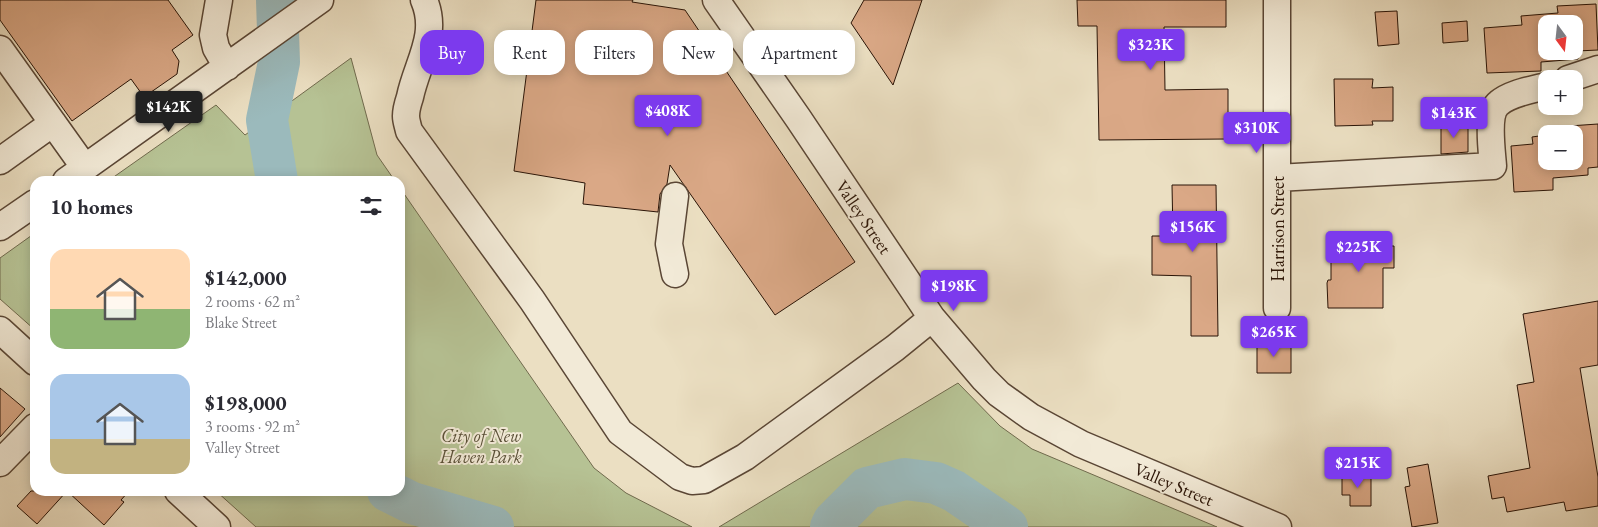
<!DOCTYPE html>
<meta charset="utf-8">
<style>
body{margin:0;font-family:"EB Garamond",serif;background:#f7f7f7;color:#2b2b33;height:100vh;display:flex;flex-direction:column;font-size:19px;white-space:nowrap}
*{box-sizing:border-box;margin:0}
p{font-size:16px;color:#7c7c81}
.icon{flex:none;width:28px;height:28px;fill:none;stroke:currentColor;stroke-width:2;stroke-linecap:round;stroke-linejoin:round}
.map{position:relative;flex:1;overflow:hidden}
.panel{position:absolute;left:30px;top:176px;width:375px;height:320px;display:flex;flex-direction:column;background:#fff;border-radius:15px;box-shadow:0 2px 12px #0003}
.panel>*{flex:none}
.guide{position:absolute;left:420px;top:30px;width:475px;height:45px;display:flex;gap:10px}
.needle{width:32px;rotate:165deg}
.controls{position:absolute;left:1538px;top:15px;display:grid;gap:10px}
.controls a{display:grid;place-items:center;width:45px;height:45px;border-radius:10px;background:#fff;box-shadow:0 2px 12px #0003;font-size:25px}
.price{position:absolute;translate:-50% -42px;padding:0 11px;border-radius:5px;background:#7c3aed;color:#fff;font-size:16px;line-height:32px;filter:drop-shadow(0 1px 2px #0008)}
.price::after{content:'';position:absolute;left:50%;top:30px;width:15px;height:11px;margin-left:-8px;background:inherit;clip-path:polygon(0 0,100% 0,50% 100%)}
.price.active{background:#222;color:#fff}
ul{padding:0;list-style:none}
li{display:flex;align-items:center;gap:15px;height:125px;padding:0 20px}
li span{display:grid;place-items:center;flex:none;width:140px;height:100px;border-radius:15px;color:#555}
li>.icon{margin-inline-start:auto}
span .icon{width:60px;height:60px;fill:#fffc;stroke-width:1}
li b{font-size:21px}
h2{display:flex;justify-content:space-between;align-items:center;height:60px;padding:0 20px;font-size:21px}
.chip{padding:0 18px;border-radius:15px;background:#fff;box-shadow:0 2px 12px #0003;font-size:18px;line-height:45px}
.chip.active{background:#7c3aed;color:#fff}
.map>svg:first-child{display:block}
</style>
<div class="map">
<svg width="1598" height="527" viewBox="0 0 1598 527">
<rect width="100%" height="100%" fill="#ebdfc2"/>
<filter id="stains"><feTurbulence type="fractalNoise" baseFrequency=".004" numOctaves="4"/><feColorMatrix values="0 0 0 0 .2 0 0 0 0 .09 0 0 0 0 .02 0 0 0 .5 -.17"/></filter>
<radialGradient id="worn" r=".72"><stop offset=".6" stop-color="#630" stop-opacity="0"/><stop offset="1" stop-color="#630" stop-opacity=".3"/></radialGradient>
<path fill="#b6c294" stroke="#706a4d" d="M351,58L377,155L395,181H108L216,105L245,135Z
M400,188L594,468L626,493L692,527H256L216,491H400Z
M35,233V330L0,299V258Z
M958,383L1000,426L1032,449L1217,527H719Z"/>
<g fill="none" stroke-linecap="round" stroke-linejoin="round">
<path stroke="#9bbabc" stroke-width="42" d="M277,181L267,120L279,62L277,0
M388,491L412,503L493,527
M831,527L834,521L867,488L905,479L936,483L954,491L1007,527"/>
</g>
<path fill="#daa886" stroke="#291306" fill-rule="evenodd" d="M0,0H168L193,35L172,50L179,61L177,74L144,97L131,79L72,121L0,20Z
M536,0H633L632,2L685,10L855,262L775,315L670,165L667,184L660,194L658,212L583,204L585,183L514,171Z
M864,0H922L893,85L851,23Z
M1077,0H1226V27H1164L1165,90L1228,89V139L1099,140L1097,26H1078Z
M1596,4L1598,50L1577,51L1578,59L1541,62V71L1487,73L1484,28L1522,25L1521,16L1558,13L1557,6ZM1546,24H1574V51H1546Z
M1397,11L1399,44L1378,46L1375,12Z
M1467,21L1468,41L1443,43L1442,23Z
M1334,79H1373L1372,88L1393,87V121H1372L1373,125L1335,126Z
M1441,124H1468V152L1441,154Z
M1598,124V167L1588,168V175L1553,178V190L1514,192L1511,146L1533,144L1532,137L1546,135V161H1574V134H1567H1569V126Z
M1172,185H1216L1218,336H1191V276L1152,275V236H1173Z
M1353,237H1383V246H1394V268H1383V308H1328L1327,283L1328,280H1331V244H1337V240H1353Z
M1598,301V365L1580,368L1598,477V506L1566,511L1564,502L1507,512L1504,497L1492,499L1488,476L1530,468L1517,385L1534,382L1523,314Z
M1257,343H1291V373H1257Z
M0,388L25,409L0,437Z
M1428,464L1438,523L1412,527L1405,487L1410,486L1407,468Z
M1342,475H1371V506H1350V495H1342Z
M31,491H67L37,524L17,506Z
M67,491H129L121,500L124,502L104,525Z"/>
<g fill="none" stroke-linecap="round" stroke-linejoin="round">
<defs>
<path id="minor" d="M219,0L213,35L216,48L227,67
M424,0C439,35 417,63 410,97C408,103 406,110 406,116C406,121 408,126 409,131L532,300L620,432L680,477L692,481L704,480L745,457L895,348L932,318
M716,0L798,118L932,318L984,379L999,394L1031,417L1081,444L1278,527
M0,49L85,168
M1568,79L1598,69
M0,161L53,123
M1277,178L1493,166C1492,151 1486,113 1499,103C1511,93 1531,90 1546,86
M66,181L320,0
M0,227L35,203
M675,274L669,244L675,196
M1277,308V0
M0,330L35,362
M0,463L35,427
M178,491L217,527"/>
</defs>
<use href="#minor" stroke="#5a4635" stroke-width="29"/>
<use href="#minor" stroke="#f2ead7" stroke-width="26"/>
</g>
<g text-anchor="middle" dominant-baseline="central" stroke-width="4" stroke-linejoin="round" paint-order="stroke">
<g font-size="18" fill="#291306" stroke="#f2ead7">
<text transform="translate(864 217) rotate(56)">Valley Street</text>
<text transform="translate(1277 229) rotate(-90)">Harrison Street</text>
<text transform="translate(1174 484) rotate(23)">Valley Street</text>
</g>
<g font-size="18" font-style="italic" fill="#5a5038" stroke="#f2ead7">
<text x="481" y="435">City of New<tspan x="481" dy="21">Haven Park</tspan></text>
</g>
</g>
<rect width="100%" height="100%" filter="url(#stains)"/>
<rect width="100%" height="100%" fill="url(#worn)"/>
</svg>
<div class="controls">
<a><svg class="needle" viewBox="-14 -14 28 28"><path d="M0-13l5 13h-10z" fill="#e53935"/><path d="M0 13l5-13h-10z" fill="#7c7c81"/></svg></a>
<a>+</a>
<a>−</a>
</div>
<b class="price" style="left:1151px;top:71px">$323K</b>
<b class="price active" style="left:169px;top:133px">$142K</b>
<b class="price" style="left:668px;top:137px">$408K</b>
<b class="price" style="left:1454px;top:139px">$143K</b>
<b class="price" style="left:1257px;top:154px">$310K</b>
<b class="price" style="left:1193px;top:253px">$156K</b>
<b class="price" style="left:1359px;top:273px">$225K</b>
<b class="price" style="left:954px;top:312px">$198K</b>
<b class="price" style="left:1274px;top:358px">$265K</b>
<b class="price" style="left:1358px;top:489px">$215K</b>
<div class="guide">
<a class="chip active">Buy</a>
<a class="chip">Rent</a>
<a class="chip">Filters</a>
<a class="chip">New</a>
<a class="chip">Apartment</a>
</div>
<section class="panel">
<h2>10 homes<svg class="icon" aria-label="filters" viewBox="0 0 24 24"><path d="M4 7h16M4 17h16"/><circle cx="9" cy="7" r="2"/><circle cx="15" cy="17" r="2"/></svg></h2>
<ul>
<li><span style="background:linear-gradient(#ffd9b3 60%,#8fb573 0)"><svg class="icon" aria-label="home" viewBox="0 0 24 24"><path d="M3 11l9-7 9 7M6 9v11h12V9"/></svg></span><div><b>$142,000</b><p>2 rooms · 62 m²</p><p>Blake Street</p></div></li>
<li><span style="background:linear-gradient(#a9c7e8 65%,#c2b280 0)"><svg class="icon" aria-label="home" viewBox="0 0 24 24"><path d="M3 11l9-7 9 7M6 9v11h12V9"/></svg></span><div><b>$198,000</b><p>3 rooms · 92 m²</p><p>Valley Street</p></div></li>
</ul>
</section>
</div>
